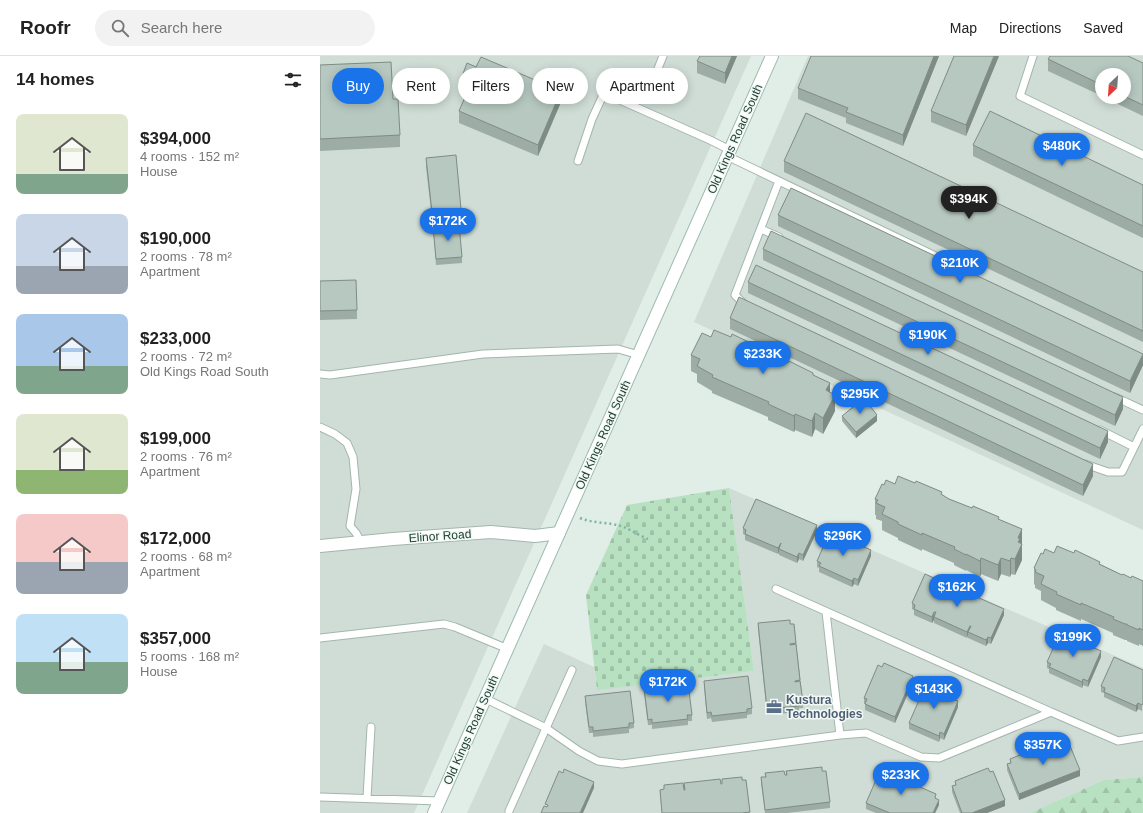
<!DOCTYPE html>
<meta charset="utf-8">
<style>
body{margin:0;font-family:Helvetica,sans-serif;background:#f2f2f2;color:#222;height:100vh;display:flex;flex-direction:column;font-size:15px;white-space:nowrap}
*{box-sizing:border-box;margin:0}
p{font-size:13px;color:#767676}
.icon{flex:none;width:22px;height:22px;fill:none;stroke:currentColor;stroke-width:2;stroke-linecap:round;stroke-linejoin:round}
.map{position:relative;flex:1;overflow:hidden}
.drawer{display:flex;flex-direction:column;background:#fff;width:320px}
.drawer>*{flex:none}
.hud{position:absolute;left:12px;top:12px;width:380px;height:36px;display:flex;gap:8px}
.needle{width:26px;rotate:205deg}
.buttons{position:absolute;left:775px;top:12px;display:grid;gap:8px}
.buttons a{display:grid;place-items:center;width:36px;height:36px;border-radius:50%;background:#fff;box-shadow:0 2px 10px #0003;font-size:20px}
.price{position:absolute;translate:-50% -34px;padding:0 9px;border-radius:14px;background:#1a73e8;color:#fff;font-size:13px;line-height:26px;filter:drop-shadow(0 1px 2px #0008)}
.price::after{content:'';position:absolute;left:50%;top:24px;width:12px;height:9px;margin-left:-6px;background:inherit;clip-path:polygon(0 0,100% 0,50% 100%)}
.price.current{background:#222;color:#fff}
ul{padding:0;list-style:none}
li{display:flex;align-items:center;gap:12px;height:100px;padding:0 16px}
li span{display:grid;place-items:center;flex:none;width:112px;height:80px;border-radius:8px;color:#555}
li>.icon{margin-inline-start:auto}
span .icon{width:48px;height:48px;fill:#fffc;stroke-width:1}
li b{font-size:17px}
h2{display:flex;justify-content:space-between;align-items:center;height:48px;padding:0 16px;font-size:17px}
.chip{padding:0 14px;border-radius:18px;background:#fff;box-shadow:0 2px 10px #0003;font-size:14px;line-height:36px}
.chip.current{background:#1a73e8;color:#fff}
header{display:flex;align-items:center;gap:24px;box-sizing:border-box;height:56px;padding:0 20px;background:#fff;border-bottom:1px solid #e0e0e0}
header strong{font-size:19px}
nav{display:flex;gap:22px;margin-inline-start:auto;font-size:14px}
.search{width:280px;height:36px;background:#f2f2f2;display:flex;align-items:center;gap:10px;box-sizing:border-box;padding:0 14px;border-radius:22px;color:#767676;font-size:15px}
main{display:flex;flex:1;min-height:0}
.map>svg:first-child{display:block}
</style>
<header>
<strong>Roofr</strong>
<div class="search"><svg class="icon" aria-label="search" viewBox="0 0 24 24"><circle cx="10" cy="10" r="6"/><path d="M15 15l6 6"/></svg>Search here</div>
<nav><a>Map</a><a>Directions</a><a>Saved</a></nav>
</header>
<main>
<section class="drawer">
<h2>14 homes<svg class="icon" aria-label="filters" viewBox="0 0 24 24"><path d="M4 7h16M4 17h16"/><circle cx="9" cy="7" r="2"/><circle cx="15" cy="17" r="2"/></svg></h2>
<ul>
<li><span style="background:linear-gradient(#dfe7d0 75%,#7fa58c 0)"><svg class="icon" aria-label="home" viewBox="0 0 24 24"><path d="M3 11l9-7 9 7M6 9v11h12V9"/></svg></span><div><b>$394,000</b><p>4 rooms · 152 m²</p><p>House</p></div></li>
<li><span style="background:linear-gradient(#c9d6e8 65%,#9aa5b1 0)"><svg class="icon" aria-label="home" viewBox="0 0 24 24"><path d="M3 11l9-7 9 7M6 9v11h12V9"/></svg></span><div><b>$190,000</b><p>2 rooms · 78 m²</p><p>Apartment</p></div></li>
<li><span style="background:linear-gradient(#a9c7e8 65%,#7fa58c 0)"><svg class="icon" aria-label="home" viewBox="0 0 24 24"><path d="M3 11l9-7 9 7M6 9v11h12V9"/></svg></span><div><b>$233,000</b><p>2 rooms · 72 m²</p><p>Old Kings Road South</p></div></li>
<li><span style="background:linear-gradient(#dfe7d0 70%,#8fb573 0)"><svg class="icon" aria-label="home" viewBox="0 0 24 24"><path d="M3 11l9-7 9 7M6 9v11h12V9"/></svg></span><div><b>$199,000</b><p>2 rooms · 76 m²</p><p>Apartment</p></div></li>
<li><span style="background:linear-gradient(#f6c9c9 60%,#9aa5b1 0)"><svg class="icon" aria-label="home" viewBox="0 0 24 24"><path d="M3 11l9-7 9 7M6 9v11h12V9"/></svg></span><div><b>$172,000</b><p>2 rooms · 68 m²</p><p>Apartment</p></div></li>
<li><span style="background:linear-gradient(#bfe0f5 60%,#7fa58c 0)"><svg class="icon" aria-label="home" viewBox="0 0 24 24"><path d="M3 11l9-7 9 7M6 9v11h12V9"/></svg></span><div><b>$357,000</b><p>5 rooms · 168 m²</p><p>House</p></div></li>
</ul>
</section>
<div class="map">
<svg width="823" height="757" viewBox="0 0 823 757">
<defs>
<pattern id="forest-firs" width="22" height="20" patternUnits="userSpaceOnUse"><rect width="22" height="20" fill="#b7e1c1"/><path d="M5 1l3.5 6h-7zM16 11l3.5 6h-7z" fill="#9dc2a6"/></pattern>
<pattern id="cemetery-stones" width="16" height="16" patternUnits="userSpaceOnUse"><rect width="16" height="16" fill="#b7e1c1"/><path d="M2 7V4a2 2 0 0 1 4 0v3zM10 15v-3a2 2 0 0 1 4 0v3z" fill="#9dc2a6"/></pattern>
</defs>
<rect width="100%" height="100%" fill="#e1ede7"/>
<path fill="#cfddd6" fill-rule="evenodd" d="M0,0H431L94,757H0Z
M488,0H823V474L374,266ZM782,19H804V41H782Z
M409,432L823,612V721L784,724L710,757H147L224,588L274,611L277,633L434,615Z"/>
<path fill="url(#forest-firs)" d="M823,721V757H710L784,724Z"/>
<path fill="url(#cemetery-stones)" d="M409,432L434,615L277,634L266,539L307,449Z"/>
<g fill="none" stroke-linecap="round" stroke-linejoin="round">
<defs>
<path id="lane" d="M713,0L700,40L823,99
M337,15L343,0
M407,100L630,207
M258,105L272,63L284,37L390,84L410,94
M441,173L459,181
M424,248L415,239L459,125
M0,318L10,319L163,298L298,293L319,299
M795,341L823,354
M0,371L15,378L27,387L33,401L36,433L30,470L36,477L41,486
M780,374L814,391
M765,408L788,416H802L823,373
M456,533L731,656
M506,556L520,679
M0,582L124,568L135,571L188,593
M166,643L226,672L259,695L278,705L302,708L520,679L546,677L601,701L619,702L731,656L798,685L823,681
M0,741L119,745
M47,742L51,671
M189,755L252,614"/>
<path id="street" d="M0,490L73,483L171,476L215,480L239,477"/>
<path id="secondary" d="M114,757L452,0"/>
</defs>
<use href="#lane" stroke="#a3b6ae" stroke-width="9"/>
<use href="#street" stroke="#a3b6ae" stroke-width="14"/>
<use href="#secondary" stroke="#9ebab0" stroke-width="14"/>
<path stroke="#7eb5a2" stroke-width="2.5" stroke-dasharray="2 3" stroke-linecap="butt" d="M260,462C272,467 284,466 297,469C307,471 318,479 328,483"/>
<use href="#lane" stroke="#fff" stroke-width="7"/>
<use href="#street" stroke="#fff" stroke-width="12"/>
<use href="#secondary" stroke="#fff" stroke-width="12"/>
</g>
<path fill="#9daca5" d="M380,0H417L405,28L377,17V5Z
M619,0L583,90L526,67V62L478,43V32Z
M679,0L646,80L611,66V55Z
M728,3L823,7V60L783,41H804V19H782V40L728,15Z
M0,9L73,43L80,79V91L0,95Z
M141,23L241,46L218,100L139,67V55L147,37L141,34Z
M653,89L823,129V182L653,100Z
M106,102L141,153V162L112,164L106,111Z
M464,105L823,216V286L464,116Z
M458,159L823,309L810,337L458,170Z
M113,170L142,201V207L116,209Z
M443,193L803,353L795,370L443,204Z
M0,225L37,254V263L0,264Z
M428,226L788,386L780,403L428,237Z
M410,262L773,420L763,440L410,273Z
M391,281L437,293L459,304L493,319L510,336L515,355L503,378L495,373L492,381L475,374L474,376L448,364V361L392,337V335L377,326V318L371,315V299Z
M522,360L557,365L536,382L522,365Z
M575,428L622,439L629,443L702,473V504L695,519L691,518L690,521L681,518L678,525L661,518L660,521L646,514V515L634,509V507L602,493V495L578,484V482L562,474V465L556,463V459H555V443L564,429Z
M423,472L497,475L483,505L479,503L477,507L459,499V496L458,498L425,484V479L423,478Z
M734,497H754L780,508L802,519L823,525V590L819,588V590L807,585V584H805L793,579V577L761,563V565L736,554V552L721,544V535L715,532V529L714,528V512L723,498Z
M551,500L538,530L534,528L532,531L499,516V512L497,511V505Z
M592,547L684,559L671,588L668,587L666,590L648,582V579L647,582L614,567V564L612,567L594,559V554L592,553Z
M438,567L474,568L483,646V652H479V656L447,659L438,573Z
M781,601L768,631L763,629L762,632L729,617V613L727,612V606Z
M823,614L822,655L818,653L816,656L784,641V637L781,636V630Z
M384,625L432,652V658L427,659V662L392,666L391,662L387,663L384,631Z
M593,626L575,667L545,654V648H544V642Z
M324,632L372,659V665H368V669L332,673V669H328L324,638Z
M265,640L314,667V672L309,673V677L273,681V677H269L265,645Z
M637,645L638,651L624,684L620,682L619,686L589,673V667Z
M709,696L760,720L699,744L687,714V708L690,707V703L709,699Z
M466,715H502L510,746V752L467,757H445L441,727V721H445V717L466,719Z
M402,723L426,724L430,757H342L340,739V734L344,733V729L364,734V727L402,728Z
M635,725L685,750L667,757H640L632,736V730L635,729Z
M582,727L616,743L619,749L615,757H556L546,753V747Z"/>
<path fill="#7f8c86" d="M412,0H417L405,28V17Z
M614,0H619L583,90V79Z
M674,0H679L646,80V69Z
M241,35V46L218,100V89Z
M823,298V309L810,337V325Z
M510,327V343L506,334Z
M515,339V355L503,378V362Z
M803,341V353L795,370V359Z
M495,357V373L492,381V365Z
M475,358V374L474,376V360Z
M557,359V365L536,382V376Z
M788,375V386L780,403V392Z
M773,408V420L763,440V429Z
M497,469V475L483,505V499Z
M702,473V504L695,519V503L698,482Z
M461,487L459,493V496L458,498V492Z
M551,494V500L538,530V524Z
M479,497V503L477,507V501Z
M661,502V518L660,521V505Z
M681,502V518L678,525V509Z
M691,502V518L690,521V505Z
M534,522V528L532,531V525Z
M684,553V559L671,588V582Z
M614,556V564L612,567V561Z
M650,570V576H648V579L647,582V576Z
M668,581V587L666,590V584Z
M781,595V601L768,631V625Z
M593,620V626L575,667V661Z
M763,623V629L762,632V626Z
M638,645V651L624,684V678Z
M818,647V653L816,656V650Z
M620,676V682L619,686V680Z
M760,714V720L699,744V738Z
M274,726V732L263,757H260Z
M619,744V749L615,757H613Z
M685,744V750L667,757H652Z"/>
<path fill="#b6c8c0" stroke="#7f8c86" d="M380,0H412L405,17L377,5Z
M491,0H614L583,79L526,56L528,52L478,32Z
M634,0H674L646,69L611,55Z
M730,0H808L823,7V49L804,40V19H782V29L728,3Z
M161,1L241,35L218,89L139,55L151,27L141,23L147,7L156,11Z
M71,6L73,43H78L80,79L0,83V9Z
M670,55L823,129V170L653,89Z
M486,57L823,216V275L464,105Z
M136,99L141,153L112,156L106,102Z
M471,132L823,298L810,325L458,159Z
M139,168L142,201L116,203L113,170Z
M451,175L803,341L795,359L443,193Z
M436,209L788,375L780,392L428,226Z
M36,224L37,254L0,255V225Z
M419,241L773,408L763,429L410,262Z
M394,274L411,281L412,278L437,290L436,293L444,297L459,304V303L468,307L469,305L493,317V319L510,327L506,334L515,339L503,362L495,357L492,365L475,358L474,360L448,348L449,346L392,321L393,319L377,310L380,303L371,299L382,277L391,281Z
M544,342L557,359L536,376L522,360Z
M578,420L595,427L596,425L622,436L621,438L629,443L652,452L653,450L679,461L678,463L702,473L698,482L700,483L698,486L702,488L695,503L691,502L690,505L681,502L678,509L661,502L660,505L646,498V499L634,493L635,491L602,477V479L578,468V466L562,458L565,451L556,447L558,444L555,443L562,428L564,429L566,424L575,428Z
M436,443L497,469L483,499L479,497L477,501L459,493L461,487L458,492L425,478L426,474L423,472Z
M510,476L551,494L538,524L534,522L532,525L499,510L501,507L497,505Z
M737,490L754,497L755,494L780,506L779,508L802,519L803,518L811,522L812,520L823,525V574L819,572V574L807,569V568H805L793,563L794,561L761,547V549L736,538L737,536L721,528L724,520L715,516L716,514L714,512L721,497L723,498L725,493L734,497Z
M605,518L684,553L671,582L668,581L666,584L648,576L651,570H650L647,576L614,561L616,556H614L612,561L594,553L595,549L592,547Z
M470,564V568H474L476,587L470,588V589L476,588L480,624L475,625V626L480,625L483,646H479V650L447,653L438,567Z
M740,577L781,595L768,625L763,623L762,626L729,611L731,608L727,606Z
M794,601L823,614V647L822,649L818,647L816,650L784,636L785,632L781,630Z
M564,607L593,620L575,661L545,648L547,643L544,642L558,609L562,611Z
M428,620L432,652L427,653V656L392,660L391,656L387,657L384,625Z
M607,626L637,639L635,644L638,645L624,678L620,676L619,680L589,667Z
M368,627L372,659H367L368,663L332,667V663L328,664L324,632Z
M310,635L314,667H309V671L273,675V671H269L265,640Z
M743,683L744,686L748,685L760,714L699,738L687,708L691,707L690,703L707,696L709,700L711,699L709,696Z
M502,711V715H506L510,746L445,754L441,721H446L445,717L464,715L465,719H467L466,715Z
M668,712L670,716L673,715L685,744L652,757H642L632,730L636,729L635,725Z
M244,713L274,726L260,757H221L224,750L227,751L228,749L225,748L239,715L243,717Z
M564,715L582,723L580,726L582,727L584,724L616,738L615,742L619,744L613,757H570L546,747L559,717L562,719Z
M422,721V724H426L430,756L422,757H342L340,734L344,733V729L363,727L364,734H365L364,727L400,723L401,728H402V723Z"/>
<defs>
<symbol id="office-bare" viewBox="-9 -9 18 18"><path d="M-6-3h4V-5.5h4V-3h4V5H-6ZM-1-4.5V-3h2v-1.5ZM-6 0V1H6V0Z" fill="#5c6f8a" stroke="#f2f9f5" stroke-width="2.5" paint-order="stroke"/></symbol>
</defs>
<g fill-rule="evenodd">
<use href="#office-bare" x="443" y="640" width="22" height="22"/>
</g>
<g text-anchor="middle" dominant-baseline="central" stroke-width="3" stroke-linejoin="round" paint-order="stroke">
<g font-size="12" fill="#1f4036" stroke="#f2f9f5">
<text transform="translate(415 83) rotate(-66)">Old Kings Road South</text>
<text transform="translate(283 379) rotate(-66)">Old Kings Road South</text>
<text transform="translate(120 480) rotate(-4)">Elinor Road</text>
<text transform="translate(151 674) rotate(-66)">Old Kings Road South</text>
</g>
<g font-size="12" font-weight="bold" fill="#4e5e75" stroke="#f2f9f5" text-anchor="start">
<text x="466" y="644">Kustura<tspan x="466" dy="14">Technologies</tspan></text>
</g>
</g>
</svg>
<div class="buttons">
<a><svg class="needle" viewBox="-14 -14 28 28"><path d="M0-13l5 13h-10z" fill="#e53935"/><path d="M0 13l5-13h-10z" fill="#767676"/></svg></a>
</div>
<b class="price" style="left:742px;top:111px">$480K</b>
<b class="price current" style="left:649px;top:164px">$394K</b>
<b class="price" style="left:128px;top:186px">$172K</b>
<b class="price" style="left:640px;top:228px">$210K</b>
<b class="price" style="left:608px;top:300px">$190K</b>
<b class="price" style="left:443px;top:319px">$233K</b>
<b class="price" style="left:540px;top:359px">$295K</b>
<b class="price" style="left:523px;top:501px">$296K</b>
<b class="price" style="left:637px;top:552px">$162K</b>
<b class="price" style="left:753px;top:602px">$199K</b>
<b class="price" style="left:348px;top:647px">$172K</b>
<b class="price" style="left:614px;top:654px">$143K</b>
<b class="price" style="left:723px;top:710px">$357K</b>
<b class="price" style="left:581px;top:740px">$233K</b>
<div class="hud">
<a class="chip current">Buy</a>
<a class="chip">Rent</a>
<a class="chip">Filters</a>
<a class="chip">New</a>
<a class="chip">Apartment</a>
</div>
</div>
</main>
